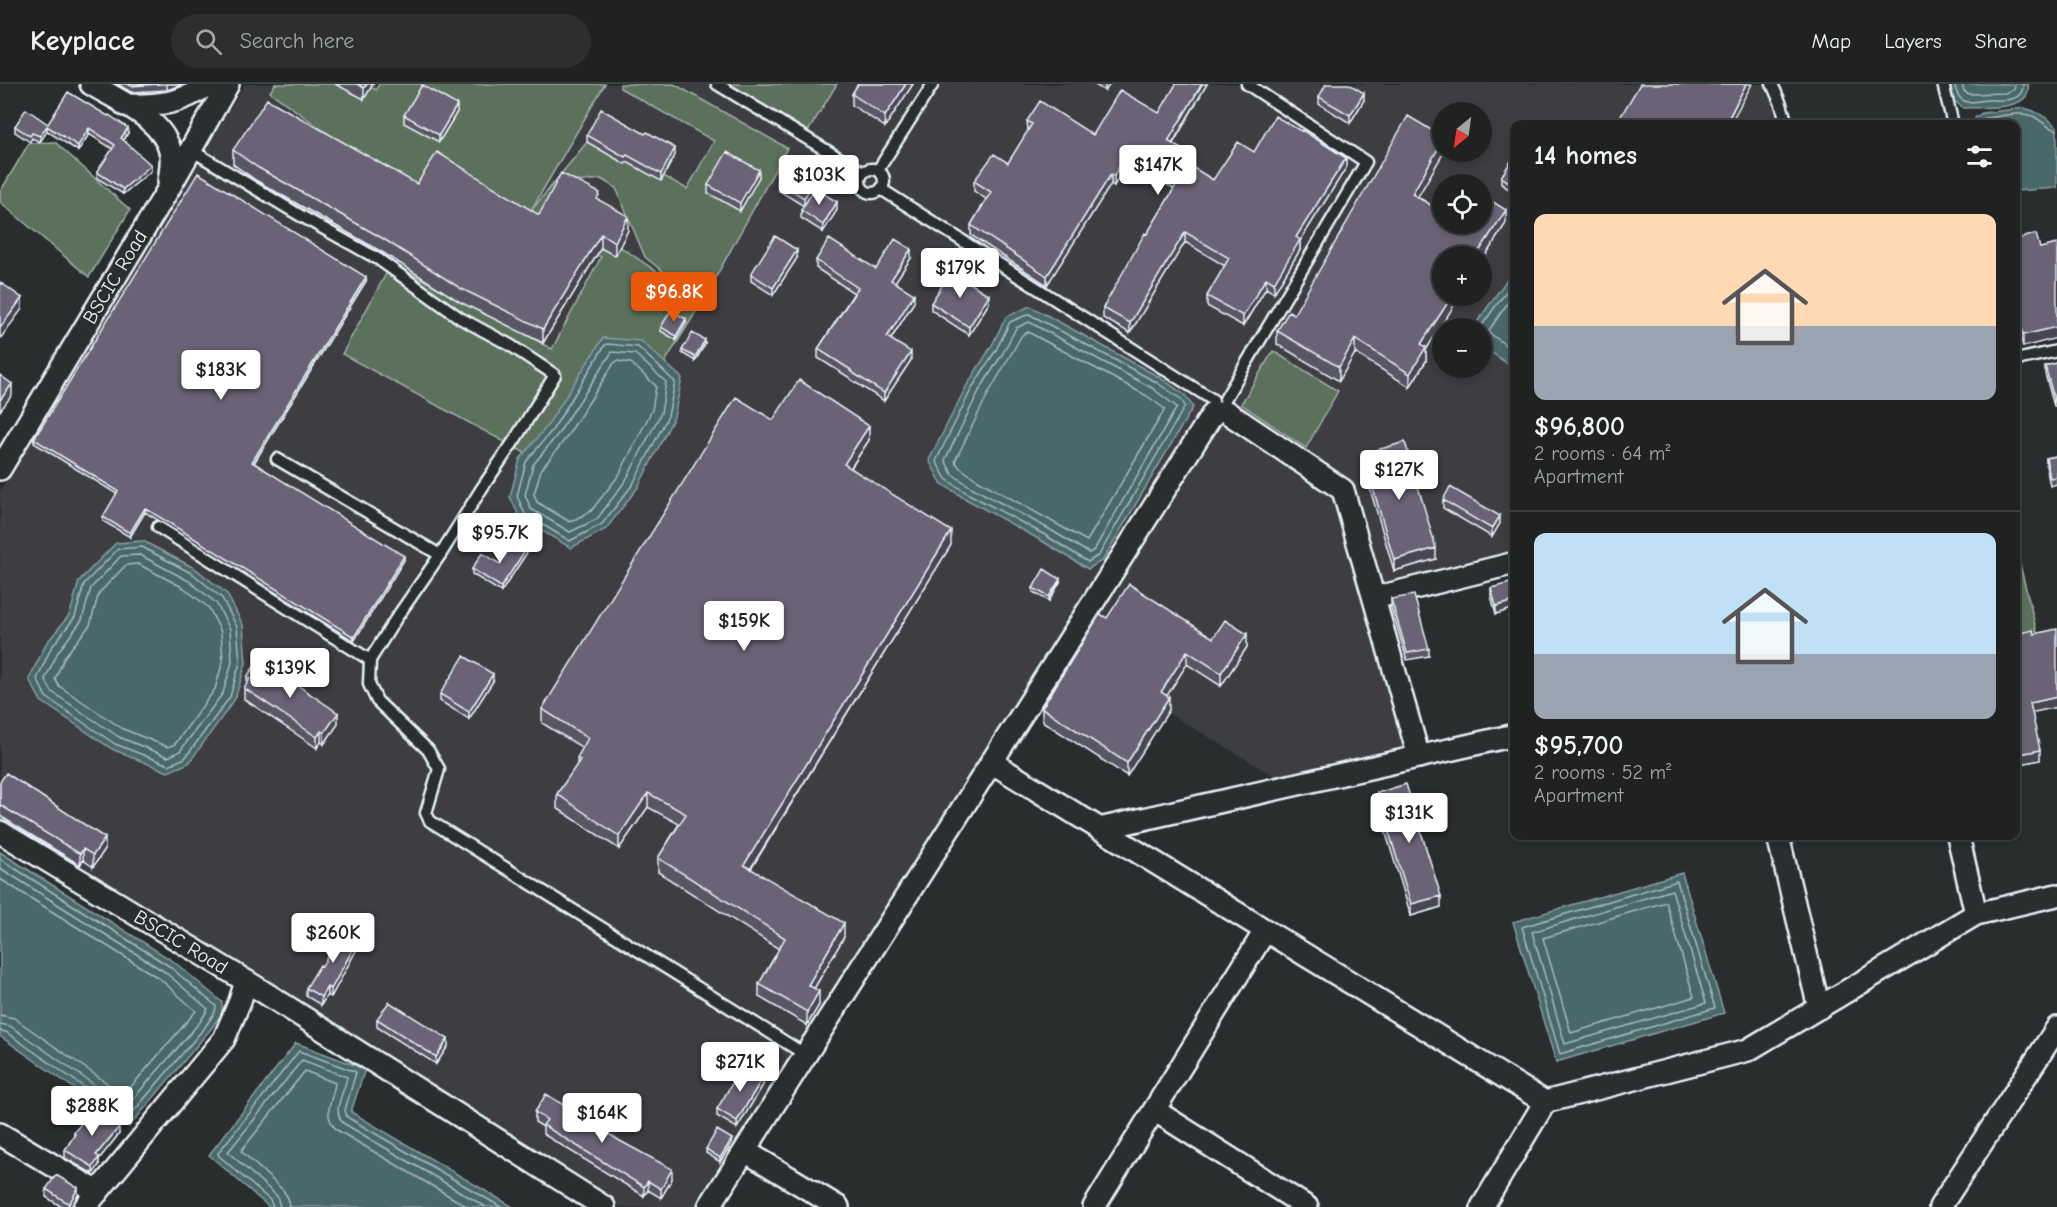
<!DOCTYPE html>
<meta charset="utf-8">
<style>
body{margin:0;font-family:"Comic Neue",sans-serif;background:#2d2f2f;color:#f1f3f6;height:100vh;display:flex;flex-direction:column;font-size:22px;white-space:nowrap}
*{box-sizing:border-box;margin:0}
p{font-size:20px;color:#a2a4a5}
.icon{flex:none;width:33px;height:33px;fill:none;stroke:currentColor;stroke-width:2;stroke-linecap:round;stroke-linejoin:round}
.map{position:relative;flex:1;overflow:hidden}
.panel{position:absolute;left:1510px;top:36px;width:510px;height:720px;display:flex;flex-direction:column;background:#202222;border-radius:12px;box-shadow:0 3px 9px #0003,0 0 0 2px #3d3f40}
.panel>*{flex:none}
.needle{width:39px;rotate:209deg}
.fabs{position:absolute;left:1432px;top:18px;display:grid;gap:12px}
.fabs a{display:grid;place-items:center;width:60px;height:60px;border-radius:50%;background:#202222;box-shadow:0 3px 9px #0003,0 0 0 2px #3d3f40;font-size:30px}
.price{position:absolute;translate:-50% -51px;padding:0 14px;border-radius:6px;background:#fff;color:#222;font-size:20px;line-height:39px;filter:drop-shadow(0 2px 3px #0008)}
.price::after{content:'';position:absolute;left:50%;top:36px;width:18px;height:14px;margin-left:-9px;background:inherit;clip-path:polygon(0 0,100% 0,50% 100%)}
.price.active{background:#ea580c;color:#fff}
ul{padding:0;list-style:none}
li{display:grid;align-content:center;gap:12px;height:318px;padding:0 24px}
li+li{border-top:2px solid #3d3f40}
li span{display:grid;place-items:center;height:186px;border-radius:12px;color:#555}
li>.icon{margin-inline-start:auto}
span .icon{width:108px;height:108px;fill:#fffc;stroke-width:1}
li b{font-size:26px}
h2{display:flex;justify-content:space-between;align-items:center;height:72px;padding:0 24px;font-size:26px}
header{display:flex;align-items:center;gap:36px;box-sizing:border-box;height:84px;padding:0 30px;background:#202222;border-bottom:2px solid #3d3f40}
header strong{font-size:28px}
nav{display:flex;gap:33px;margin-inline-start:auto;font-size:21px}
.search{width:420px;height:54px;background:#2d2f2f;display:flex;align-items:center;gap:15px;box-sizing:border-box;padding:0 21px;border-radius:33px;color:#a2a4a5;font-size:22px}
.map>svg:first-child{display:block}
</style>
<header>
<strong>Keyplace</strong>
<div class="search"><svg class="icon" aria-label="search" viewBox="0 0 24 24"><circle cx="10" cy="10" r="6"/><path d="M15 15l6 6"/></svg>Search here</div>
<nav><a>Map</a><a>Layers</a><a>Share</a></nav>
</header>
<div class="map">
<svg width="2057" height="1123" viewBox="0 0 2057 1123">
<rect width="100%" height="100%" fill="#2a2d2e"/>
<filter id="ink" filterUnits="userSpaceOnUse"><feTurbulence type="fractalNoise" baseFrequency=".0167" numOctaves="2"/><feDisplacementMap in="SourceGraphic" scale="12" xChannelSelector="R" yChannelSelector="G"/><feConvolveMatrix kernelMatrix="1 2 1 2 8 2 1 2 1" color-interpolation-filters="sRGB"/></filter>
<g filter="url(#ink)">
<path fill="#3d3d43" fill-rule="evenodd" d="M245,0H1773L1784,40H1515V483L1390,513L1421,663L1291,702L1074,573L714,1123H600L0,737V407ZM1443,28H1482V68H1443ZM1443,100H1482V140H1443ZM1443,172H1482V212H1443ZM1443,244H1482V284H1443Z"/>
<path fill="#5b715c" stroke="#a2b1aa" stroke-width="1.5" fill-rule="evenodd" d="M275,0H366L376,6L379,0H605L530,128L592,52L687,105L714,57L620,4V0H674L787,64L702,218L588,403L342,270L392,179L552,265L601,173L527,133L417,114L270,8ZM601,95L616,104L645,173L693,212L594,145L562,100Z
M717,0H837L804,54Z
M55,58L130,126L89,193L0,118V108L29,59Z
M1273,267L1338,307L1306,364L1241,320Z
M2016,465L2050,600L2016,606Z"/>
<path fill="#4a686b" stroke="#899fa3" stroke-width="1.5" d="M1948,0H2028C2034,28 1981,23 1963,24L1952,15Z
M2024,24C2037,27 2047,33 2057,43V104L2016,107V40H1974L1975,34L1982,29Z
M1515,184V285L1482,262V244H1473Z
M1030,222L1159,293L1185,311L1193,323L1103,476L1088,485L1042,457L964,414L941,399L929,376L967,301L991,263L1006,233Z
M603,254L641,257L682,294L674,333L638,403L606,445L571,464L520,434L510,413L520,375L547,342Z
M143,457L196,485L227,510L243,541L246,579L235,615L189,679L168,688L112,665L41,617L29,595L46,560L70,530L79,497L116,459Z
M0,768L173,877L222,918V929L210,946L129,1043L0,952Z
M1682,789L1724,929L1556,978L1513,838Z
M296,959L365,985L351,1028L513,1123H269L209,1071Z"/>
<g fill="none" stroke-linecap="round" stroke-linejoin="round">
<path stroke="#a9bac0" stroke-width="1.5" d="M1954,0C1956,6 1957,13 1964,17C1970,20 1981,16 1988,16C2001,16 2024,19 2023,0
M1962,0L1964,7L1969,10L2005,9L2014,5L2015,0
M1980,40L1985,34C1999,33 2019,27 2033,32C2041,36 2048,45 2057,46
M1515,208L1488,248L1515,268
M1029,230L1156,298L1181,315L1185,322L1099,471L1088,478L1045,451L967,409L946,395L936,377L972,304L996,266L1010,238Z
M1029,238L1152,304L1177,323L1094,466L1089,469L1049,445L971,403L952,390L945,376L979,307L1003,269L1016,244Z
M1480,244L1515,195
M1028,248L1147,312L1165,325L1087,457L976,395L959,383L955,377L987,312L1022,251Z
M608,260L638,263L675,298L668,332L633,400L602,440L570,457L525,430L517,412L526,378L553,345L605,261Z
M612,268L635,270L666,298L661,329L626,396L597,435L570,448L531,425L525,411L533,381L558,350Z
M617,277L631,279L656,302L652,326L619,391L591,427L570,438L537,418L534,410L541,386L566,354L614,279Z
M142,463L193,490L222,514L237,543L240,578L230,613L185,674L169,681L115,660L46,613L37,595L51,564L75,533L84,500L118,465Z
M140,471L189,497L216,519L230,545L232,578L223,609L180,667L168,673L119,653L52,608L45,595L58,568L82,536L91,504L121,472Z
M138,480L184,504L209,524L221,548L223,577L215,605L175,660L168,663L123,645L59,602L55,595L65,572L90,541L99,509L126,481Z
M0,775L169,882L216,922L215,928L205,943L128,1034L6,948L0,947
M0,784L165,888L208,925L200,938L126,1023L10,942L0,940
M0,795L160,895L196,927L124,1011L14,934L0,931
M1677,797L1715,924L1560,970L1522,843Z
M1672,806L1706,919L1565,960L1532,848Z
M1666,818L1694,913L1571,949L1543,854Z
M273,1123L270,1116L219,1072L218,1069L299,967L356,988L345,1026L347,1033L501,1123
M280,1123L277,1112L228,1068L302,976L347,993C345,1008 331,1025 343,1039L486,1123
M289,1123L288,1114L283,1106L241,1067L305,987L335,999C333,1016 321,1030 337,1046L468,1123"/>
<defs>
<path id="lane" d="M717,0L862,88
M1772,0L1781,20L1787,40
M1943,0L1953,40
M191,66L301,132L378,175L460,234L510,261L555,291L514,357L482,404L440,471L395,536L370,576L369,600L377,617L428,666L439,685L426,729L430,737L806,971
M860 97a12 12 0 1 1 24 0a12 12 0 1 1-24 0Z
M878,86L933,0
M881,105L1213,316
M2016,276L2057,267
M1225,315L1366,78L1247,0
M277,375L440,471
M158,443L370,576"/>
<path id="street" d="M91,0C119,17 164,35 171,70C172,79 170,90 169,98
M125,21C159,22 181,20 209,0
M1225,327L1343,406L1419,673
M0,385L169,104L228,0
M1374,514L1515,479
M991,678L1545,1018
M1099,745L1515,651
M0,748L246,897L240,917L224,955L85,1123
M1778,752L1819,924
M1958,752L1976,830
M246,897L604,1123
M1154,1026L1307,1123
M0,1050L98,1108
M745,1067L838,1123
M709,1123L1214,328
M1094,1123L1265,847
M1482,1123L1545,1018L1748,966L1976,830L2057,811
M1940,1123L2057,944"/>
</defs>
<use href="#lane" stroke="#e8f1f8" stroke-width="15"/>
<use href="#street" stroke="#e8f1f8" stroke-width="26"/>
<use href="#lane" stroke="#2a2d2e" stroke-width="10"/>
<use href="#street" stroke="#2a2d2e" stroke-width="21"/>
</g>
<path fill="#5a5565" stroke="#e8f1f8" stroke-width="1.5" d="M117,0H183L167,6L131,8Z
M335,0H373L364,15Z
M858,0H913L885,43L852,21V10Z
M1093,0H1110L1105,7Z
M1207,0L1173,60L1184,77L1183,78L1213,96L1254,68L1346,84L1300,157V166L1274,209L1266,204L1243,242L1207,222V212L1225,182L1185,158L1130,249L1103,234V224L1174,105L1154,93V87L1131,72L1114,102L1111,100L1047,201L971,151V141L986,115L974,107V97L1008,79L1028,47L1027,37L1093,51L1159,29Z
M1319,13L1364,16L1350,39L1319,20Z
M457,28L439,58L404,39V31Z
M48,40L128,49L123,56L151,87L123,110L97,94V88L113,65L89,50L78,67L47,47L40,58L32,54L30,58L15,48V42Z
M587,51L675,71L661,97L627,78L625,80L587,58Z
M233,66L417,100L539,131L600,117L628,146L615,172L601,164L543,259L460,218L382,168L257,97L233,80Z
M1515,71V109L1501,100V93Z
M759,93L740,127L708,109V101Z
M778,98L814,106L837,126L823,148L801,134V126L804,122L778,106Z
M1418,113L1439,126L1506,139L1482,177V172L1426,266V277L1410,303L1355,269L1339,297L1277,260V247Z
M2016,155L2040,164L2023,263L2016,236Z
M797,174L773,211L751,197V190Z
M911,174L895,198L914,218L891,255L911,276L884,317L850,295V294L818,274V265L854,209L816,184V176L876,185Z
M366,197L254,379L404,476L354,557L145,428L130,453L103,437V433L117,410L34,359V355Z
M931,219H989L969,251L931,226Z
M686,239L676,256L661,247V243Z
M705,260L695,277L682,269V266Z
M2057,279L2054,322L2045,290V282Z
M773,336L869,356L851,384L951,461L751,785L844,853L814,905L819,921L807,941L759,913V900L779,865L658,788V774L679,740L648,723L619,765L557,724V710L577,681V674L583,664L542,639V625Z
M1363,370L1436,475L1394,487L1363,381Z
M2057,372V400L2050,402L2046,382V374Z
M1515,402V419L1511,416V409Z
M1443,416L1500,439L1492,453L1443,424Z
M528,467L501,508L472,490V485L500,480Z
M1060,498L1049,517L1033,508V504Z
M1515,501V524L1496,530L1491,512V504Z
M1391,515L1429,565V572L1407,576L1391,523Z
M1107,534L1213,554L1247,563L1221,602L1187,580L1167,611L1169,626L1127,692L1042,637V624Z
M2016,550H2034L2057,623L2032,628L2040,676L2020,680L2016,661Z
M247,593L338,640L324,660L321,658L317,664L244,615V604L247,600Z
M493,597L469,635L440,617V610Z
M0,698L105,765L93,783L83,776L80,781L0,732Z
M1377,709L1441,823L1411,832L1377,720Z
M359,861L331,913L327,911L321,921L306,912V904L322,882Z
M377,935L448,962L436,980L377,943Z
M763,1001L737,1044L717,1032V1025Z
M535,1028L672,1095L661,1114L648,1106L644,1112L543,1050V1043L535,1038Z
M74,1048L119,1050L99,1075V1081L93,1090L65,1074V1066L74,1052Z
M732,1059L720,1078L706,1069V1065Z
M46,1105L78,1111L71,1123H62L46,1113Z"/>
<path fill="#4a4552" stroke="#e8f1f8" stroke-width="1.5" d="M167,0H183L167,6Z
M367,0H373L364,15V4Z
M906,0H913L885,43V32Z
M1105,0H1110L1105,7Z
M1202,0H1207L1168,67V57Z
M1746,0H1752L1730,40H1726Z
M1364,9V16L1350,39V31Z
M457,21V28L439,58V51Z
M47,42V47L40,58V52Z
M89,44V50L78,67V62Z
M128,44V49L121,60V54Z
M1443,56V68H1444L1412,123V110Z
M1131,62V72L1114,102V92Z
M675,64V71L661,97V90Z
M1184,67V77L1179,85V75Z
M1346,74V84L1300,157V166L1274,209V199L1296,153Z
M151,81V87L123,110V105Z
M759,86V93L740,127V119Z
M1111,90V100L1047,201V192Z
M814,98V106L804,122V114Z
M837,118V126L823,148V141Z
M1506,126V139L1482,177V172H1476Z
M628,132V146L615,172V158Z
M1185,148V158L1130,249V239Z
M601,150V164L543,259V245Z
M911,165V174L891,204V196Z
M797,166V174L773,211V204Z
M366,193V197L252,382V378Z
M1266,194V204L1243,242V232Z
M914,210V218L887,261V253Z
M989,211V219L969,251V243Z
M1452,212H1460L1426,266V277L1410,303V290L1421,260Z
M22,214V225L0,255V244Z
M686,235V239L676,256V252Z
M2056,235L2057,254L2023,263V251Z
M1355,255V269L1339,297V283Z
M705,256V260L695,277V273Z
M911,268V276L884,317V309Z
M12,300V311L0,327V316Z
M2057,314V322H2054V315Z
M869,342V356L844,394V380Z
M145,424V428L130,453V449Z
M1500,432V439L1492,453V445Z
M951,447V461L744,795V781Z
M528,462V467L501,508V503Z
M1436,464V475L1394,487V476Z
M404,472V476L354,557V553Z
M1060,495V498L1049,517V513Z
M1515,517V524L1496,530V522Z
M1247,550V563L1221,602V589Z
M1187,567V580L1161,621V608Z
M493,590V597L469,635V628Z
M1169,613V626L1127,692V679Z
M2057,613V623L2030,629V619Z
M338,629V640L324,660V649Z
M321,647V658L317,664V653Z
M2040,666V676L2020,680V670Z
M648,709V723L619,765V752Z
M105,754V765L93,783V771Z
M83,765V776L80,781V770Z
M1441,812V823L1411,832V820Z
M844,839V853L808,915V901Z
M359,854V861L331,913V905Z
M327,903V911L321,921V913Z
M819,907V921L807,941V928Z
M448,955V962L436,980V973Z
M763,993V1001L737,1044V1037Z
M119,1043V1050L99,1075V1081L93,1090V1083L96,1071Z
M732,1055V1059L720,1078V1074Z
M672,1085V1095L661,1114V1105Z
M648,1097V1106L644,1112V1103Z
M78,1104V1111L71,1123H69V1120Z"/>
<path fill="#696375" stroke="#e8f1f8" stroke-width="1.5" d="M128,0H160L131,2Z
M357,0H367L364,4Z
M858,0H906L885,32L852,10Z
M1176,0H1202L1168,57L1184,67L1179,75L1213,96L1238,58L1254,68L1275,32L1301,47L1302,46L1346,74L1296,153L1300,156L1274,199L1266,194L1243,232L1207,212L1229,174L1185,148L1130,239L1103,224L1145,149L1147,150L1178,98L1154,83L1157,79L1131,62L1114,92L1111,90L1047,192L971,141L991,108L974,97L994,70L1008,79L1032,40L1027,37L1040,17L1093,51L1120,6L1159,29Z
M1326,0H1349L1364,9L1350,31L1319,13Z
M1640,0H1746L1726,39L1729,40H1616Z
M422,1L457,21L439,51L404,31Z
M68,8L108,32L109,31L128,44L121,54L151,81L123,105L97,88L115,61L89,44L78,62L47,42L40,52L32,49L30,52L15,42L26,25L48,40Z
M267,15L417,100L437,68L539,131L561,89L600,109L597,115L628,132L615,158L601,150L543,245L460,204L382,154L257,83L233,66Z
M601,25L645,50L647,48L675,64L661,90L627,71L625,73L587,51Z
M1408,32L1443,53V56L1412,110L1439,126L1443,120V140H1482V111L1506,126L1476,172H1443V212H1452L1421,260L1426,263L1410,290L1355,255L1339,283L1277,247L1289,227L1294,230Z
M727,68L759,86L740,119L708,101Z
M1515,71V102L1501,93Z
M788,82L814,98L804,114L778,98Z
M198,89L366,193L252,378L404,472L354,553L145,424L130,449L103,433L118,407L34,355Z
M1458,96L1465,100H1455Z
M815,104L837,118L823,141L801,126Z
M2036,150L2040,164L2057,160V243L2023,251L2016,225V155Z
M775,152L797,166L773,204L751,190Z
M829,155L876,185L895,155L911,165L891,196L914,210L887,253L911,268L884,309L850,287L851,286L818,265L858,204L816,176Z
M951,187L989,211L969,243L931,219Z
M0,198L22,214L0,244Z
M671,226L686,235L676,252L661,243Z
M692,249L705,256L695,273L682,266Z
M2057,279V314L2054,315L2045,282Z
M0,291L12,300L0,316Z
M799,296L869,342L844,380L951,447L744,781L844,839L808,901L819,907L807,928L759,900L785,854L658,774L686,730L648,709L619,752L557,710L580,676L577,674L588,654L542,625L736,313L773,336Z
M1405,358L1436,464L1394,476L1363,370Z
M2057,372V393L2050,394L2046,374Z
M1515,402V411L1511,409Z
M1450,403L1500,432L1492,445L1443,416Z
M516,454L528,462L501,503L472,485L482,469L500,480Z
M1044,485L1060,495L1049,513L1033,504Z
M1514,498L1515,501V517L1496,522L1491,504Z
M1129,500L1213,554L1225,536L1247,550L1221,589L1187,567L1161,608L1169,613L1127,679L1042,624L1100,530L1107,534Z
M1414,511L1429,565L1407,569L1391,515Z
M2057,545V613L2030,619L2040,666L2020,670L2016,651V642H2018L2016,634V550L2033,546L2034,550Z
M464,572L493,590L469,628L440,610Z
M259,575L338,629L324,649L321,647L317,653L244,604L250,595L247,593Z
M6,689L105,754L93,771L83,765L80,770L0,721V698Z
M1406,700L1441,812L1411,820L1377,709Z
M343,845L359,854L331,905L327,903L321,913L306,904L320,881L322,882Z
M389,918L448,955L436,973L377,935Z
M743,981L763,993L737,1037L717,1025Z
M546,1010L620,1057L672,1085L661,1105L648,1097L644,1103L543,1041L547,1036L535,1028Z
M95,1023L119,1043L96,1071L99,1073L93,1083L65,1066L75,1050L74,1048Z
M717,1046L732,1055L720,1074L706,1065Z
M56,1091L78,1104L69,1120L46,1105Z"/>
</g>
<g text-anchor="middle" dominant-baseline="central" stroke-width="4.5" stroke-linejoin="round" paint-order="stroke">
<g font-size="20" fill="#e8f1f8" stroke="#2a2d2e">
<text transform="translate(115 193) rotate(-59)">BSCIC Road</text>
<text transform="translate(181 858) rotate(31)">BSCIC Road</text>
</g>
</g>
</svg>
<div class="fabs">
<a><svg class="needle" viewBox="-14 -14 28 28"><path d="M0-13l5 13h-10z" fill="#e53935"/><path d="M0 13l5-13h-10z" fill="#a2a4a5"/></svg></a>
<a><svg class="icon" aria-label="locate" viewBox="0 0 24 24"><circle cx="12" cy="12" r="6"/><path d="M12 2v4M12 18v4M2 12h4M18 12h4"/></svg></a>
<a>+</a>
<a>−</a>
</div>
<b class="price" style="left:1158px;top:112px">$147K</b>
<b class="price" style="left:819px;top:122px">$103K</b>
<b class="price" style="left:960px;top:215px">$179K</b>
<b class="price active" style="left:674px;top:239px">$96.8K</b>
<b class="price" style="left:221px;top:317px">$183K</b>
<b class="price" style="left:1399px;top:417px">$127K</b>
<b class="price" style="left:500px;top:480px">$95.7K</b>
<b class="price" style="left:744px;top:568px">$159K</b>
<b class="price" style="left:290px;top:615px">$139K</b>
<b class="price" style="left:1409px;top:760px">$131K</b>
<b class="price" style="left:333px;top:880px">$260K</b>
<b class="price" style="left:740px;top:1009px">$271K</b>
<b class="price" style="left:92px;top:1053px">$288K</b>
<b class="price" style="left:602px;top:1060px">$164K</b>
<section class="panel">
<h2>14 homes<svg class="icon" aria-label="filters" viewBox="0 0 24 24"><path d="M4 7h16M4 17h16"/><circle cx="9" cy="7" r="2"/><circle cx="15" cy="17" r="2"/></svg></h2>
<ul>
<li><span style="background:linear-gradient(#ffd9b3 60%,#9aa5b1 0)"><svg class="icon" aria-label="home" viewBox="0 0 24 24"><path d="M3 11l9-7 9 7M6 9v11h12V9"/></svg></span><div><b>$96,800</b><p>2 rooms · 64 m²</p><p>Apartment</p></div></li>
<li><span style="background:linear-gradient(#bfe0f5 65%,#9aa5b1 0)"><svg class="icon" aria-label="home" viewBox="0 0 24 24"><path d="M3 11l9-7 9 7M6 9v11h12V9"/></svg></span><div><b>$95,700</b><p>2 rooms · 52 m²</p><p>Apartment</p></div></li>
</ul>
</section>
</div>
